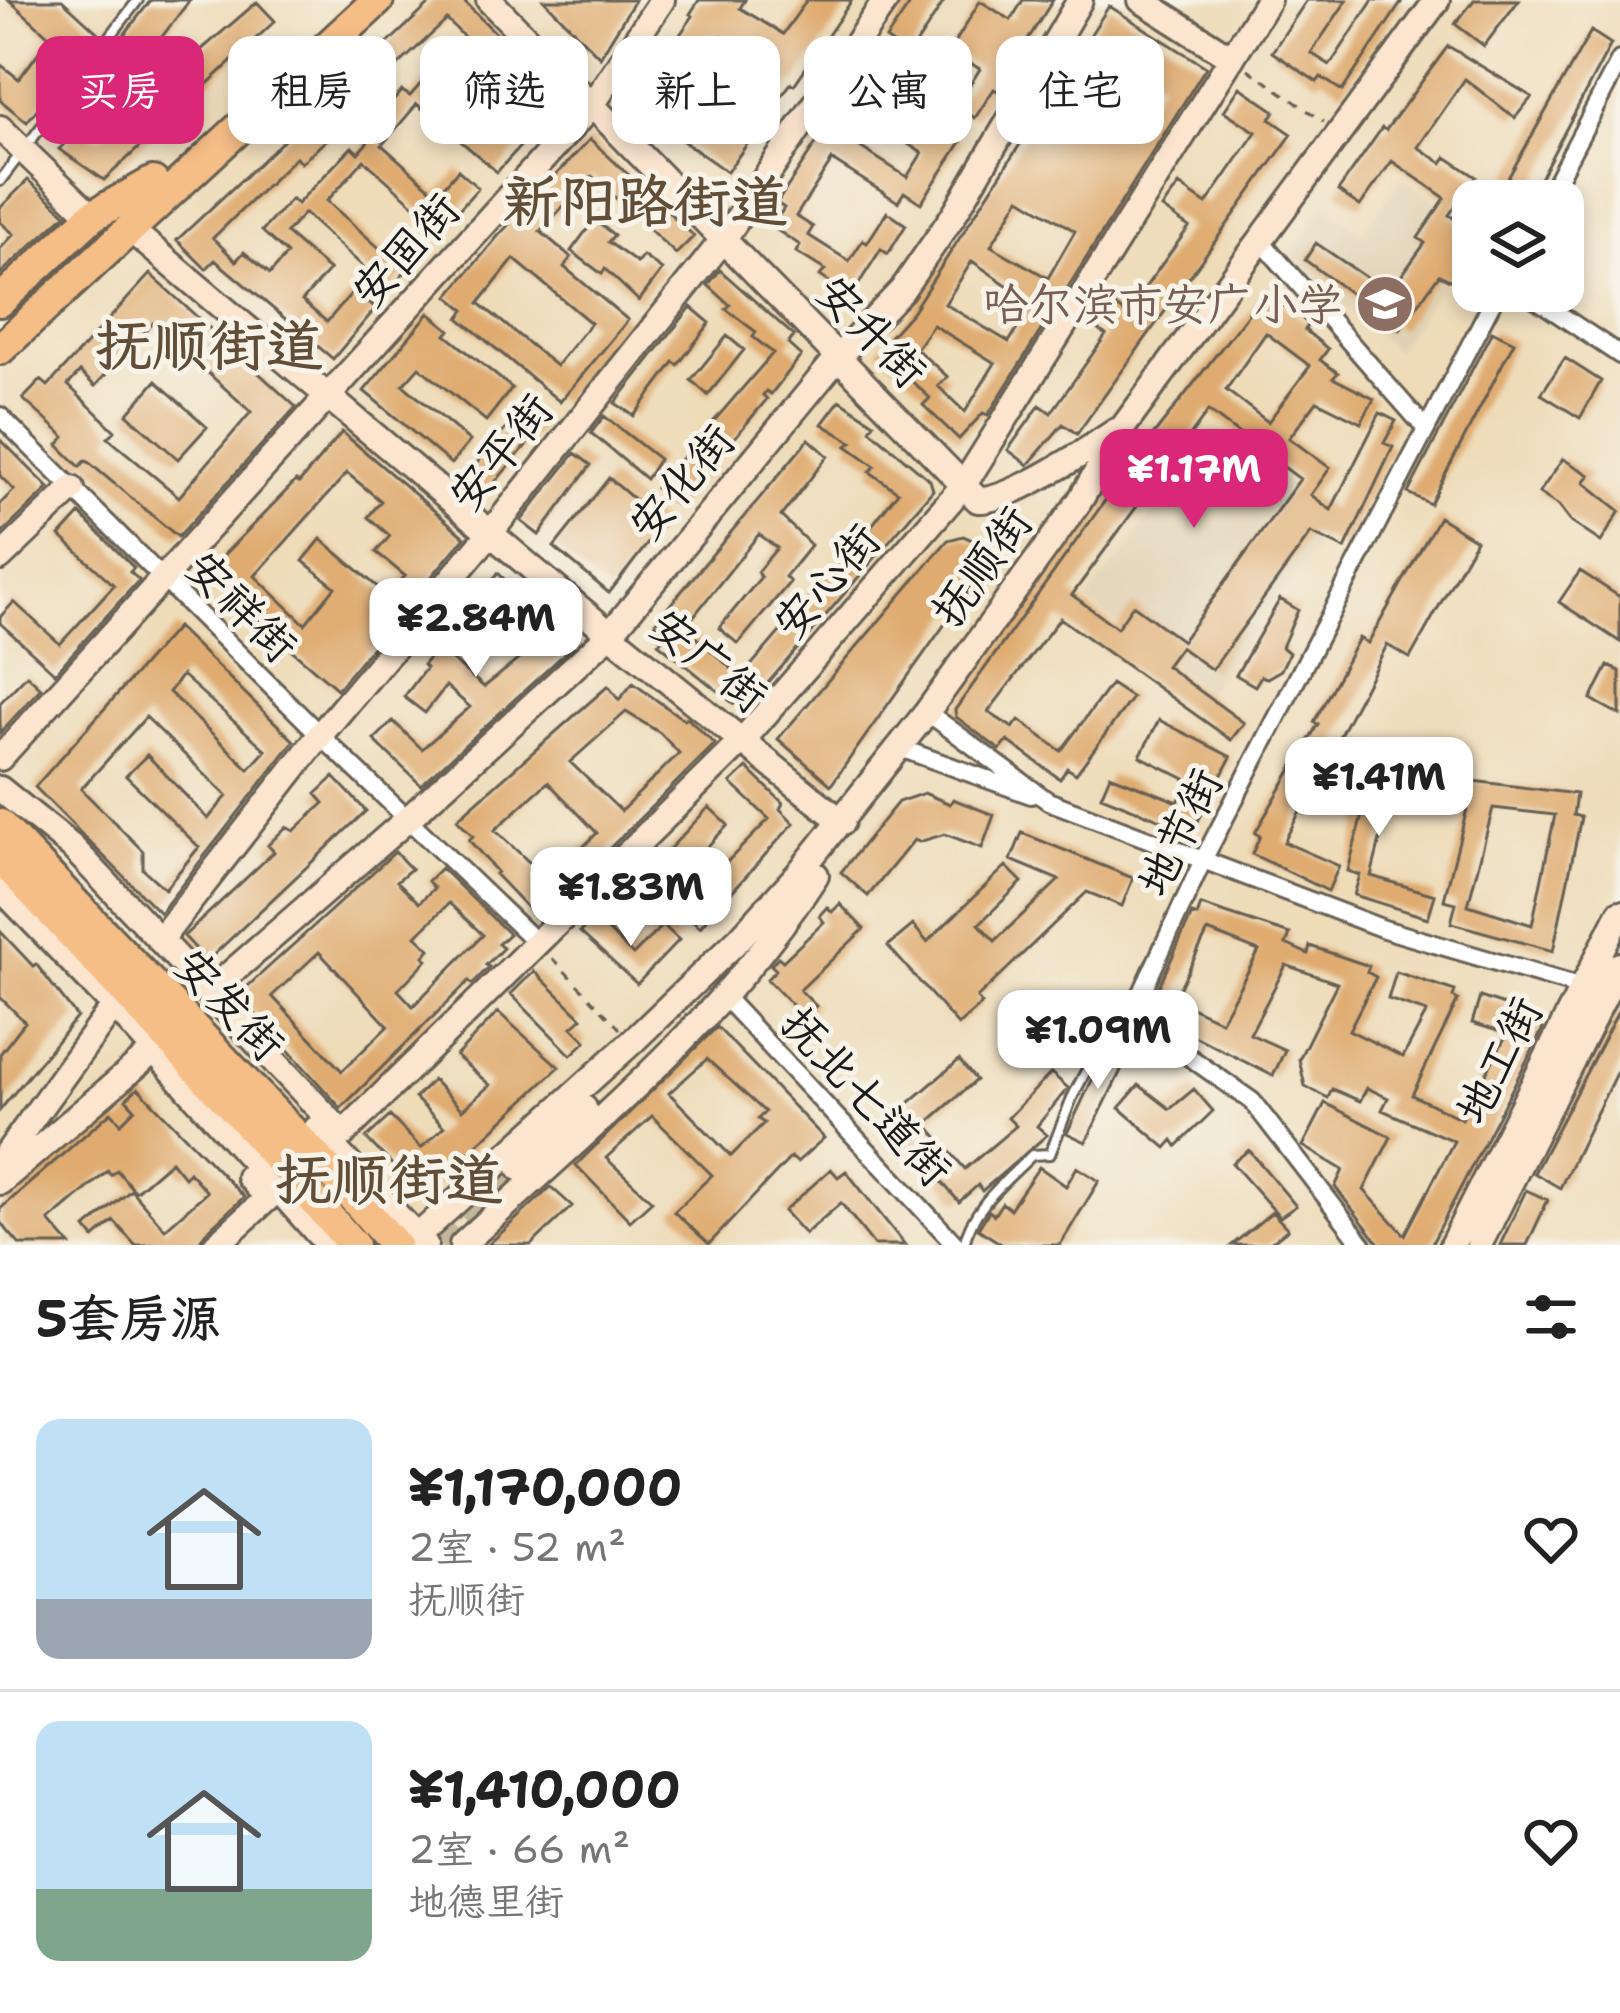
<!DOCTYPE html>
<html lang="zh">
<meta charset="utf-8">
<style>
body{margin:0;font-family:"Shantell Sans","LXGW WenKai TC",sans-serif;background:#f6f6f6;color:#222;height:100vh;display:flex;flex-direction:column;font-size:45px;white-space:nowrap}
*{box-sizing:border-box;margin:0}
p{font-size:39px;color:#767676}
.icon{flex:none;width:66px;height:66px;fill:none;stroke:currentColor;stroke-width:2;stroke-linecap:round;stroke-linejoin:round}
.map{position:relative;height:1245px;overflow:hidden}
.details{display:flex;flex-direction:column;background:#fff;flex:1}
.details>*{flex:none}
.banner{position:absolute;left:36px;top:36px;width:1548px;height:108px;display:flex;gap:24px}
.fabs{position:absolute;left:1452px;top:180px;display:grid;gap:24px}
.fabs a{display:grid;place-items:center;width:132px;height:132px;border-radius:24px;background:#fff;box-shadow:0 6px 18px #0003;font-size:60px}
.price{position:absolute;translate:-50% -102px;padding:0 27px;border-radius:24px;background:#fff;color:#222;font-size:39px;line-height:78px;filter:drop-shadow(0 3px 6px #0008)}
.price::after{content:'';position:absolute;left:50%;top:72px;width:36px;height:27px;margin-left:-18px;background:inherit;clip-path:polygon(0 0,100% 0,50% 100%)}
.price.current{background:#db2777;color:#fff}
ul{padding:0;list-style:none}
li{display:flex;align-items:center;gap:36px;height:300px;padding:0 36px}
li+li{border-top:3px solid #e0e0e0}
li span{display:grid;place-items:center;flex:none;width:336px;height:240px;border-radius:24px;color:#555}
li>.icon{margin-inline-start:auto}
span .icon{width:144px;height:144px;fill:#fffc;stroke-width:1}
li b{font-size:51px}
h2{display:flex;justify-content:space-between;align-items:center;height:144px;padding:0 36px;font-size:51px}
.chip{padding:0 42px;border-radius:24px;background:#fff;box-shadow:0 6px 18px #0003;font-size:42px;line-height:108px}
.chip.current{background:#db2777;color:#fff}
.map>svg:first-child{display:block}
</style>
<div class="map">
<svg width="1620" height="1245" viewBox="0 0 1620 1245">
<rect width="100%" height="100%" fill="#f7f3e8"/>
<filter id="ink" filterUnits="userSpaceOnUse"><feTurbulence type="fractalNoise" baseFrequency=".00833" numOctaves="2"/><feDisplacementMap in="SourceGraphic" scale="24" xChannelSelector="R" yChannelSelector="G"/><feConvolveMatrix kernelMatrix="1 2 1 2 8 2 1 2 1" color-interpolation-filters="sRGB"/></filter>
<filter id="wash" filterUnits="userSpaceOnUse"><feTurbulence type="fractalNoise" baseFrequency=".004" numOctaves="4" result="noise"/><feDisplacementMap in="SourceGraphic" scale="48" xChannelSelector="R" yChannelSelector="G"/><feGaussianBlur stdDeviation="2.7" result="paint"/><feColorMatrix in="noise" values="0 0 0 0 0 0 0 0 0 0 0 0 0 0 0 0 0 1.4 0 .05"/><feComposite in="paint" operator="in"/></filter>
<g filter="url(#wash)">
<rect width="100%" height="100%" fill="#eedcb9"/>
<path fill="#e0d1b4" d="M1402,177L1473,222V241L1395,351L1291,258L1323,205L1363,233Z
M1217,431L1335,520L1206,691L1087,601Z"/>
<g id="blocks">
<path fill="#dfab70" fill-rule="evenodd" d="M9,0H62L98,33L27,122L0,100V64L19,79L50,37Z
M151,0H190L145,59L120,40Z
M434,0H462L552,88L550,92L560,102L497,172L417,104L382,145L437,194L458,170L478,188L441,229L364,160L327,201L386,254L408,230L428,247L389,290L304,213L286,233L329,270L302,301L327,322L354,290L376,308L333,359L215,260L206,269L177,240ZM447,20L527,99L489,137L424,80L410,96L402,91L395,99L380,82ZM359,110L381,127L358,153L352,147L297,204L291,199L262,231L287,254L270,274L244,252L236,261L213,238L296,157L301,163Z
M544,0H635L600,57Z
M699,0H745L740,8L783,34L807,0H852L794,85L791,83L727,172L683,141L638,95L693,16L690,14ZM722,36L764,65L723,122L694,105L698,100L682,91Z
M913,0H945L909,55L886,39Z
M1023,0H1053L1007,72L1010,74L999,92L994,89L975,118L956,106L980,69L950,51L980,1L1011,20Z
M1307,0H1347L1311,53L1330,65L1373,0H1403L1342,91L1321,77L1317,82L1272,52Z
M1474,0H1519L1484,46L1455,24Z
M257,2L275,21L104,180L59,149L72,137L57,121L64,113L99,139L129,111L87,81L104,59L152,92Z
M1109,6L1206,67L988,415L983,413L959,439L923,405L930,398L878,350L912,312ZM1116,40L1152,62L1146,72L1161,82L1132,127L1087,98L1108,64L1102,61ZM1020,198L1075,231L1048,278L991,246ZM972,261L1033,303L1009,342L945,304ZM933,325L995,363L965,412L938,386L948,377L916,349Z
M1591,31L1611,44L1528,201H1495Z
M1448,46L1532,97L1515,118L1465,79L1418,147L1442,163L1446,157L1476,177L1449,215L1473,231V291L1439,275L1400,330L1305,260L1316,243L1389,293L1425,243L1418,238L1445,198L1392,161L1360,206L1338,191L1382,128L1386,130Z
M871,59L892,73L899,60L959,98L940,129L961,142L921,203L904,192L898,202L832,160L796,216L813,227L808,235L849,261L863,240L867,243L887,212L906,225L888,254L881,249L851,296L820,276L825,270L796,252L800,245L772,227L784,208L777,203ZM864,109L890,125L886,130L922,153L907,177L846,138Z
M1240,87L1275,111L1270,119L1292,134L1077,434L1063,424L1028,465L1008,450L1040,405L1051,413L1106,335L1087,322L1104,298L1126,314L1189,227L1162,208L1179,185L1206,204L1256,132L1224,111Z
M590,139L694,236L676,254L592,176L540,231L571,257L564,267L628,320L560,402L459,318L465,310L448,296L499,235ZM514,259L591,323L556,366L479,303Z
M28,180L66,214L0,274V249L14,234L0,222V208Z
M594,220L614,235L608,242L637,263L643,256L662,270L639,301L605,269L602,274L571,251Z
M720,270L794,336L788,344L801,356L771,394L766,391L763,395L767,399L678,506L656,488L773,353L753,337L756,332L726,309L730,305L708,285Z
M150,274L296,407L178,537L86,460L80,467L58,445L65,437L23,399L41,380L48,386ZM153,323L251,412L179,497L108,438L115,431L68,385L80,372L95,386Z
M1265,292L1308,323L1305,330L1328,349L1320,360L1338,373L1333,378L1374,399L1361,423L1317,401L1289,438L1330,468L1311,495L1331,510L1380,413L1396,421L1384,443L1393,447L1345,549L1311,533L1212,670L1180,647L1166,666L1244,723L1231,740L1060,618L988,712L1013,728L1019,720L1061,751L1111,684L1132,698L1076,774L1067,768L1060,779L1008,741L1000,750L956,717L955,710L1137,456ZM1266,333L1310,366L1268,422L1226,390ZM1208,411L1300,479L1182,641L1133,605L1117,628L1072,595L1151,487L1167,498L1178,484L1162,474Z
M691,307L710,323L678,365L674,362L634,416L615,403Z
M429,313L450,330L446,335L512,388L486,421L419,367L403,385L470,441L451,464L364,391Z
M1492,331L1514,342L1430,504L1408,493Z
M727,336L744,350L708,395L691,380Z
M1565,358L1601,381L1580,418L1541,394Z
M156,381L207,427L178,459L127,414Z
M840,400L874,423L870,430L930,480L933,490L750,704L741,697L734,704L658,643L663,639L653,634L659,627L655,623L809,439L828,456L781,516L811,545L785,577L790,582L738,644L719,628L761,577L757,572L777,548L759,534L685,627L741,677L873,524L898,492L870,472L875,466L847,446L852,442L822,424Z
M525,406L545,423L486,493L466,476Z
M604,416L659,459L646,479L591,433Z
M342,432L465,537L337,689L281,641L209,570L296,481L299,483ZM347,473L381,501L368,517L390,536L376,552L405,576L388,596L321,539L303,561L335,587L305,624L255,576Z
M0,439L49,488L0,535V504L14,490L0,476Z
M575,453L591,465L539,535L521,521Z
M1563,459L1590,475L1584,482L1620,511L1601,542L1571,522L1559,506L1539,493Z
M609,478L663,524L609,593L554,547Z
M80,514L134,568L130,572L139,580L55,673L0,623V617L14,602L60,644L114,585L60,536Z
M1439,517L1476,540L1410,658L1387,645L1284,842L1339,866L1328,891L1252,854L1260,836L1255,833L1318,724L1314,722L1359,638L1368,643Z
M963,536L986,546V566L831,785L778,739L948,540Z
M1580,571L1620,597V642L1559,602Z
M498,573L573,646L421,785L374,740L393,721L422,749L470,707L446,686L425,713L404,697L426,668L423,665L438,648L484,687L534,647L502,617L479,646L455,628Z
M1280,599L1298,610L1282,647L1289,653L1281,670L1267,678L1261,676L1255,686L1236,675Z
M177,627L294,741L160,913L35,787ZM182,675L266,750L249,769L169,692ZM146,717L227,796L208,819L147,755L126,776L199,847L165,889L143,869V851L81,789Z
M1608,666L1620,671V715L1591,699Z
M27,675L41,688L0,733V703Z
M633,683L684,720L687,718L715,744L538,919L495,874L497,872L469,840L473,836L457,819L608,686L619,700ZM626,712L660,733L679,753L621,811L570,762ZM548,782L597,833L549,881L495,830Z
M1159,720L1231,757L1195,827L1189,824L1186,830L1101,796L1110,775L1178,802L1189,781L1140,756Z
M1347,757L1399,766L1371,876L1435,895L1428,918L1354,895L1360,875L1348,871L1369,786L1343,781Z
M747,768L783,803L780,809L794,823L700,927L682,910L674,914L634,876L655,855L660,859L709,807L728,825L706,848L725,864L769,819L731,783Z
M1417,774L1576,794L1573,815L1581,817L1553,951L1451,923L1456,903L1444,900L1468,805L1413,797ZM1493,808L1555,815L1532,925L1468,905Z
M334,777L366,811L207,961L184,936L274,852L268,845L286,827L294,831L324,803L316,794Z
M924,793L950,804L953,799L994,815L982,848L945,834L919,842L914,840L868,896L841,872L898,802Z
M1022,833L1133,878L1122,906L1087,892L977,998L982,1004L958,1025L888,946L913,925L927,942L1006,866L1022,882L979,924L995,941L1059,880L1011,860Z
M395,852L411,869L397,881L419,903L434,888L428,881L441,868L509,934L498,944L503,948L486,965L489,967L472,984L469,981L341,1108L238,995ZM449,903L483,935L413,1006L398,990L427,960L424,956L430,949L416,936ZM319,952L388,1026L342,1071L272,996Z
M840,904L864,929L800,990L816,1006L804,1017L767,979L776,970L771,965L778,957L783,961L824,922L819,916L827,907L832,912Z
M1201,905L1290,934L1286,944L1308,954L1310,946L1369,966L1367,972L1376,977L1349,1030L1403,1057L1427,1012L1388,999L1396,972L1455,991L1453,997L1458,1000L1412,1095L1462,1119L1507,1034L1472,1023L1480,997L1537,1016L1543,1029L1431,1245H1380L1335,1187L1343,1170L1303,1146L1325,1103L1391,1137L1364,1190L1405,1235L1454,1141L1382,1110L1388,1098L1367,1088L1360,1101L1332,1089L1328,1098L1305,1086L1299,1059L1337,983L1286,965L1250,1034L1285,1050L1273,1076L1147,1012L1192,914L1197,916ZM1208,931L1259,951L1221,1021L1174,999Z
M595,917L633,955L663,925L679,940L637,984L580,932Z
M0,931L33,966L36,964L77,1017L0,1110V1054L25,1022L0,997Z
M534,971L582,1018L572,1027L586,1041L571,1055L511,994Z
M1620,1008V1065L1560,1188L1534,1173Z
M498,1012L559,1067L423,1196L366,1138L390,1116L421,1148L444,1127L415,1098L433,1080L462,1110L490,1085L456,1056Z
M717,1027L824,1138L797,1162L791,1157L709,1244L674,1212L712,1175L652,1116L606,1158L652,1201L630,1221L576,1165ZM707,1059L765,1112L758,1119L764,1123L731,1156L669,1093Z
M1110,1042L1130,1052L1086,1142L1067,1133Z
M959,1060L976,1080L926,1124L965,1169L1016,1126L1008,1118L1051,1073L1068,1088L1037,1126L1047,1135L982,1191L978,1185L959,1202L889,1120Z
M1139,1085L1170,1109L1194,1089L1213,1111L1177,1146L1173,1140L1166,1148L1119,1108Z
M138,1088L244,1197L205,1233L198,1245H135L114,1221L94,1238L86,1228L131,1190L165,1229L207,1192L189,1172L184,1177L171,1161L135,1192L117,1170L111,1175L108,1171L49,1221L70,1245H20L0,1222V1209L111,1112L121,1123L135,1109L126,1099Z
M1249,1150L1296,1206L1280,1217L1232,1163Z
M1039,1167L1066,1186L1077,1167L1099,1181L1060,1245H1003L978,1229L989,1211L994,1215L1002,1203L1010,1209Z
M831,1169L838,1177L846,1171L905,1245H874L841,1203L805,1234L784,1211Z
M551,1187L572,1206L531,1245H488Z
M1526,1190L1548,1200L1527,1245H1500Z
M1272,1212L1288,1229L1268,1245H1232Z"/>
</g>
</g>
<g filter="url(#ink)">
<use href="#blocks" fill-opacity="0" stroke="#665f53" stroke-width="3"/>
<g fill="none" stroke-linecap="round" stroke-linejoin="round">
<path stroke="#c4b69a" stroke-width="24" stroke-dasharray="24 12" stroke-linecap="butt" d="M439,1245L520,1168"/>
<defs>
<path id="lane" d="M0,181L138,0
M964,1245C971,1208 1006,1181 1032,1155L1050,1154L1072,1098L1105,1034L1129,1017"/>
<path id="street" d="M1546,201L1620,60
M1262,242L1426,429
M1524,291L1620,355
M0,416L320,735L538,944
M927,712L1048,801L1384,929L1591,990
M900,748L1031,795
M724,997L956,1245
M1363,1245L1252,1101L1131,1016L1203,860L1498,291"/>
<path id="secondary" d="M489,0L978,500C1008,502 1088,450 1116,431
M1141,0L1232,58
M0,128L92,216
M139,237L610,634L842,822
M0,558L72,489
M0,758L592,105L662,0
M0,789L72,847L343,1134L743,740L963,486L1268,0
M0,887L121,1013L328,1245
M160,940L320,735L491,532L723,240L886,0
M208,993L409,818L610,634L839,356L902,290L953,216L1080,0
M316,1129L425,1245
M0,1163L105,1018
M520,1168L584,1108
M0,1182L143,1060
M216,1245L268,1198L249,1177
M408,1245L632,1042L740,938L798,874L927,712L1079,502L1124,426L1437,0
M462,1245C588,1130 724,1019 816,875
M1452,1245L1620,913
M1479,1245L1620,965"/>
<path id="highway" d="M0,301L92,216L153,182
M0,349L378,0
M0,825L339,1181L395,1245
M0,857L239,1114L353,1245"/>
</defs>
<use href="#lane" stroke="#665f53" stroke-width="14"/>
<use href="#street" stroke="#665f53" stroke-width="22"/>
<use href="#secondary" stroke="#665f53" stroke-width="30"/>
<use href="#highway" stroke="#665f53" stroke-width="36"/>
<path stroke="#665f53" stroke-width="3" stroke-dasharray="9 9" stroke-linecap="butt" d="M1248,69L1324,122
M552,958L620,1029"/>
<use href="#lane" stroke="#fff" stroke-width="8"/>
<use href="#street" stroke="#fff" stroke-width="16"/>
<use href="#secondary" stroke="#fbe5cf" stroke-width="24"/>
<use href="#highway" stroke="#f6be87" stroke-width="30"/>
</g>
</g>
<defs>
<symbol id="school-disc" viewBox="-11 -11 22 22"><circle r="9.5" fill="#8d6e63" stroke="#f7f3e8"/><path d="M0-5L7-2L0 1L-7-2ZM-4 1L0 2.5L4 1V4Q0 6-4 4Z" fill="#fff"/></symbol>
</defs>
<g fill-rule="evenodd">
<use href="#school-disc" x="1352" y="271" width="66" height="66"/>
</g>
<g text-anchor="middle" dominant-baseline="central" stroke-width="10" stroke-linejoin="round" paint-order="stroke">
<g font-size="45" fill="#1c1c1c" stroke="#f7f3e8">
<text transform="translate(405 250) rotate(-48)">安固街</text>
<text transform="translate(872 331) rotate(46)">安升街</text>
<text transform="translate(500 452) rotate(-51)">安平街</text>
<text transform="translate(681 482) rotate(-50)">安化街</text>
<text transform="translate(981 566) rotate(-54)">抚顺街</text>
<text transform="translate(826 581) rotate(-49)">安心街</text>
<text transform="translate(242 606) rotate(45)">安祥街</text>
<text transform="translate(709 660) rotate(39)">安广街</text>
<text transform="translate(1179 832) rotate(-64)">地节街</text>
<text transform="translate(230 1004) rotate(46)">安发街</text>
<text transform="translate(1498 1060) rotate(-63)">地工街</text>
<text transform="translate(867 1096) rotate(47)">抚北七道街</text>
</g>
<g font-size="45" fill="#785e54" stroke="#f7f3e8" text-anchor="end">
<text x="1343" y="304">哈尔滨市安广小学</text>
</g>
<g font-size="57" font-weight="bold" fill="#604e39" stroke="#f7f3e8">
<text x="645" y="201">新阳路街道</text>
<text x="209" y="345">抚顺街道</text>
<text x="389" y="1179">抚顺街道</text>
</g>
</g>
</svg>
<div class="fabs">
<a><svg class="icon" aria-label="layers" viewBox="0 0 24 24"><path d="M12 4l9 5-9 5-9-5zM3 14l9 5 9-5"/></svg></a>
</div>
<b class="price current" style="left:1194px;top:531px">¥1.17M</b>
<b class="price" style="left:476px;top:680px">¥2.84M</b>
<b class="price" style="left:1379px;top:839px">¥1.41M</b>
<b class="price" style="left:631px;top:949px">¥1.83M</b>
<b class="price" style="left:1098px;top:1092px">¥1.09M</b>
<div class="banner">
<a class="chip current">买房</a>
<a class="chip">租房</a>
<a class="chip">筛选</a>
<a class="chip">新上</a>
<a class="chip">公寓</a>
<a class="chip">住宅</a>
</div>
</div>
<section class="details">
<h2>5套房源<svg class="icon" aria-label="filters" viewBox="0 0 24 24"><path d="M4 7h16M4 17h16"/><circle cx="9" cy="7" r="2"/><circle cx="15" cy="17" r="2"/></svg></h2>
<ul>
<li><span style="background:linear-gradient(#bfe0f5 75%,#9aa5b1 0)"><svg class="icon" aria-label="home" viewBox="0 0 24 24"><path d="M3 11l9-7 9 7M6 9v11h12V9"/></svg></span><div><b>¥1,170,000</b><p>2室 · 52 m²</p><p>抚顺街</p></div><svg class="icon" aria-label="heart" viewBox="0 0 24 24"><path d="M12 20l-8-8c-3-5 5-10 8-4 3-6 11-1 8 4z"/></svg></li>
<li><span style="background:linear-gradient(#bfe0f5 70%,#7fa58c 0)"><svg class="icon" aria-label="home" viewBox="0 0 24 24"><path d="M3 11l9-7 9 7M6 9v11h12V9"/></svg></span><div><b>¥1,410,000</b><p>2室 · 66 m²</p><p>地德里街</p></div><svg class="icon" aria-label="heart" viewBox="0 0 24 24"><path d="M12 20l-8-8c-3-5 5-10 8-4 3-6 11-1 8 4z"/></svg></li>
</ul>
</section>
